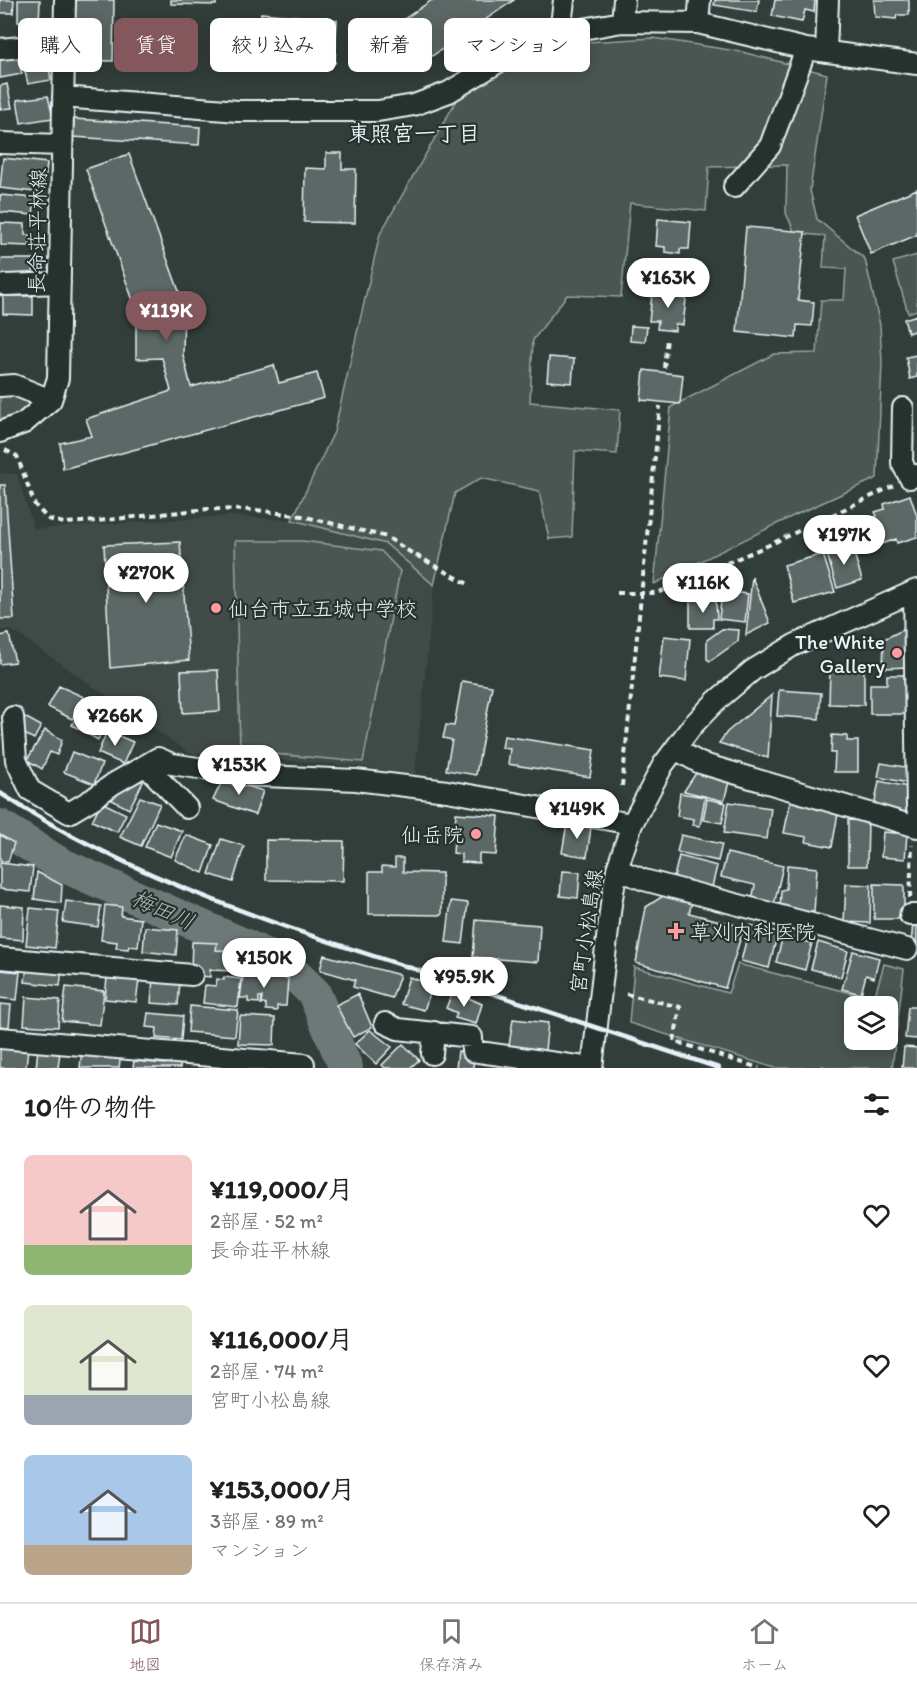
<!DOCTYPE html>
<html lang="ja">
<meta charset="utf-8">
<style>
body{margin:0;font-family:Itim,"Klee One",sans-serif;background:#f2f2f2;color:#202124;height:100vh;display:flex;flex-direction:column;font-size:22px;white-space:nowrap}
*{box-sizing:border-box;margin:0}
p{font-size:20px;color:#757577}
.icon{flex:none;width:33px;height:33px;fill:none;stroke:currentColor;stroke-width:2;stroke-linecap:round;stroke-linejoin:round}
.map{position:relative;height:1068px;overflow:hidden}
.details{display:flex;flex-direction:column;background:#fff;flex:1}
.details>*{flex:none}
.banner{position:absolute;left:18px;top:18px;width:600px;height:54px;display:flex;gap:12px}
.tools{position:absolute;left:844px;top:996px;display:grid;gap:12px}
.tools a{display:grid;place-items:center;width:54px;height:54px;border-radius:9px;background:#fff;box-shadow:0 3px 15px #0003;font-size:30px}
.price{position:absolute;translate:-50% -51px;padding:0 14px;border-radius:21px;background:#fff;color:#222;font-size:20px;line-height:39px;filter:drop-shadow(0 2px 3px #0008)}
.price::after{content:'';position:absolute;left:50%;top:36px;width:18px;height:14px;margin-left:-9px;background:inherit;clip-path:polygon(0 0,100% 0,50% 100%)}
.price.current{background:#84575d;color:#fff}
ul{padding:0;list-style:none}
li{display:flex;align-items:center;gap:18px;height:150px;padding:0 24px}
li span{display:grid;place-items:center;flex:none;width:168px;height:120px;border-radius:9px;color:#555}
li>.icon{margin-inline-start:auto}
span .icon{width:72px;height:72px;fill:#fffc;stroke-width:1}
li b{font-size:26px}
h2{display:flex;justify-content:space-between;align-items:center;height:72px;padding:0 24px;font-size:26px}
.chip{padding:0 21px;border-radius:9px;background:#fff;box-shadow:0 3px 15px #0003;font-size:21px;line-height:54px}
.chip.current{background:#84575d;color:#fff}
.dock{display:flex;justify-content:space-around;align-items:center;height:84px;border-top:2px solid #e0e0e0;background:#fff;font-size:16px;color:#757577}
.dock a{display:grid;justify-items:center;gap:3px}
.dock .current{color:#84575d}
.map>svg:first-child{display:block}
</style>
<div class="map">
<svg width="917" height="1068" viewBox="0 0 917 1068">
<rect width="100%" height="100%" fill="#323e39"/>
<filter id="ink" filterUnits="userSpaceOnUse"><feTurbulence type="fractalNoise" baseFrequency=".0167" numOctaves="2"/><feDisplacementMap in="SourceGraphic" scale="12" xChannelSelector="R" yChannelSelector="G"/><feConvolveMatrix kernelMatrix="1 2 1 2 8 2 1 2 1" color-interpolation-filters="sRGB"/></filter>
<g filter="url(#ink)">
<path fill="#3f4b46" d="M0,473L17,474L34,529L232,516L292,520L386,544L434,585L415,775L356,766L189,753L12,630H0Z"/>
<path fill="#495651" stroke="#98a4a4" stroke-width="1.5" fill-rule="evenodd" d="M653,38L742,52L827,74L810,190L817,219L865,259L880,325L882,363L877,478L793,516L654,584L671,407L774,354L817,353L821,300H844L846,269L823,268L825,236L795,233L786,213L787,165L709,167L706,211L630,203L621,297L567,295L533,340L530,402L620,410L617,454L575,451L572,537L549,539L539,491L481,478L455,493L434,585L386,544L292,520L334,432L380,234L459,96L510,59L554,44Z
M917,255V310L908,313L893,262Z
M0,393L34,395L29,408L0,423Z
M235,541H302L381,551L400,571L363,762L240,751Z
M738,964L874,999L884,964L904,969L892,1068H829L822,1066L821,1068H775L629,1023L634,967L728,993ZM855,1006H888V1040H855Z"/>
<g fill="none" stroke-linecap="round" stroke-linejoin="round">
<path stroke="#6d7978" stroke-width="34" d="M0,826L60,864L246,946L285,965L314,993L346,1068"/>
</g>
<path fill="#5c6865" stroke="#e8f1f8" stroke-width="1.5" d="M0,0H14L13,13H0Z
M18,0H40L39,23L18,22Z
M72,0H114L113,61L69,60Z
M171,0H216V5L171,4Z
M432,0H514L413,69L387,31Z
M715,0H759L757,12L714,5Z
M775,0H815L814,12L805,10L802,22L772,16Z
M874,0H909V15H897L896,19L875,17Z
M261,13L337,20L335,63L315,62L310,66H302L296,60H233V25H260Z
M53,53L54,65L49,67L51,80L28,84L22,59Z
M17,55L22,74L0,78V58Z
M7,84L12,108L0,109V86Z
M48,96L53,118L21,123L17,100Z
M74,119L200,127L199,145L73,137Z
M326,153H342V169H356L355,223L304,222L305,168L326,169Z
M129,154L184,305L183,355L191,387L274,365L279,383L317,373L324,398L63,469L60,443L92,436L86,419L171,391L162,358L136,359V309L86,169Z
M3,158L47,163L44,193L0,188Z
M917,189V235L871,254L855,215Z
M0,195L35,198L33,215L0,212Z
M658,219L691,222L689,249H680V254L665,252V247L656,246Z
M1,223L25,224V235H30V246L1,245Z
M746,227L805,232L798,300L814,302L812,326L797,325L796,338L737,332Z
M0,259H34L33,277H0Z
M664,263L682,265L680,278L662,276Z
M658,287L681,289L680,298L686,299L683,325L675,324V331L657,329L658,321H649L652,295H658Z
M3,296H33V315L3,314Z
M917,315V330L908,333L904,319Z
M631,326L647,327L645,342L630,341Z
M917,355V377L910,379L906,357Z
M549,357L574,359L572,383L547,381Z
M644,370L683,375L680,404L641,400Z
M0,485H5L14,619H0Z
M910,495L917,516V537L897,543L896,539L874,547L866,523L877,516L875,512L885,509L884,504Z
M180,542L189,660L110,668L104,545Z
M851,543L862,580L837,588L826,551Z
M823,554L835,592L794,603L784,565Z
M752,577L770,623L746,635Z
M722,591L748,594L745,622L719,619Z
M690,600H716L717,619H713V628H690Z
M911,626L909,667L883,668L884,639Z
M722,629L739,630L738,641L710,661L707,659V640Z
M9,634L15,662L0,664V636Z
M664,636L690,639L686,681L659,678Z
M830,669L864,670V705L829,704Z
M218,670L220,711L183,713L181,671Z
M887,675H909V714H870V684H887Z
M462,681L492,686L476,775L446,770L452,740L443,738L446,725L454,726Z
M59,686L84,697L72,719L48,707Z
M779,690L821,693L819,719L777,716Z
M772,695L768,758L719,743L727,732Z
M79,712L90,717L93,712L107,718L98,740L72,725Z
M23,716L41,726L34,739L17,730Z
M45,730L62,740L57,755L50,752L42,769L27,760Z
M107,731L133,742L123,764L98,753Z
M832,735L847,736V741H858V772H834L835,753H831Z
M504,736L594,750L590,777L508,764L510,749L502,748Z
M72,752L102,764L94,784L64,772Z
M881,763L911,768L908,783L878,777Z
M698,770L730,778L724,801L684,791Z
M134,777L143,782L129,809L112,800L120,785L129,787Z
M223,779L263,791L255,815L213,800Z
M879,781L913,788L908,814L874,807Z
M680,793L705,797L700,826L693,825L694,819L677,816Z
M140,797L160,804L141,846L120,837Z
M707,799L726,803L722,823L703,820Z
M791,799L839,808L832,847L806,842L807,837L784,833Z
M101,802L126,814L117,832L92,821Z
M729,802L771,808L767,839L724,833Z
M456,813L499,816L496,855L479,854V863L461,862V854L453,853Z
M848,820L868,821L867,866H848Z
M156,822L182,831L171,857L145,847Z
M567,823L591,827L587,857L562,853Z
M883,832L907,834L905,859L881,857Z
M0,835L14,843L8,862L0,861Z
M186,835L213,845L203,873L175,860Z
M681,835L722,844L718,861L677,852Z
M221,839L244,846L233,882L209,874Z
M266,840L344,841L343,881L266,880Z
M727,853L783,866L774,905L752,900L755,885L721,877Z
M679,856L717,866L712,887L674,877Z
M395,858H403V872L442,873V915L369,914V872H382V866L395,867Z
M0,863L33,867L30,892L0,889Z
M787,865L817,868L814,912L780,910L781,890L786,889Z
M562,871L580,872L578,898L560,896Z
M37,872L62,885L61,903L34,899Z
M846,884L871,885L870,923L844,922Z
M874,884L904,885V919H874Z
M663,896L692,902L689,913L744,927L725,988L636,963L646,907Z
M66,901L101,906L98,927L63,922Z
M451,901L468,903L463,944L446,942Z
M0,905L24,907L23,940L0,938Z
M105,905L122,907L121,916L141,919L138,947L129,946L128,949L116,948L117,942L101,940Z
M30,908L59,911L55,948L26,945Z
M476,920L540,925L538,962L473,957Z
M913,921H917V947H911Z
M750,925L778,932L769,968L741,961Z
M145,927L178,930L176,955L143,951Z
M783,936L812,943L805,970L776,962Z
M192,942L217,943L216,950L235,951L234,971L210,970V977L201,976V969H191Z
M818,942L848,951L841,977L811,969Z
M853,951L879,958L874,978L866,975L861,994L842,989Z
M324,955L400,975L392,998L353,987L355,980L320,970Z
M27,965L62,968L60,986L25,982Z
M244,969H269V977L288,978L286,1006H277V1011L266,1010V1004H261L262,997H259V1003L248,1002V998H240Z
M0,970L20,972L17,1000L0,998Z
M107,977L139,980L136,1002L105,999Z
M224,977L241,979L238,1007L203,1003L205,985L216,986L217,979L224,980Z
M409,977L433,985L424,1010L401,1004Z
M153,978L180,981L178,1005L151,1003Z
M66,987L104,991L100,1025L62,1021Z
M453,991L482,1004L476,1024L455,1018L457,1013L446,1008Z
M358,994L372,1027L353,1037L336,1005Z
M26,997L60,1000L58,1027L24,1025Z
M0,1004L11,1005L9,1027L0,1026Z
M190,1006L238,1010L235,1036L188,1032Z
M908,1007H917V1039L905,1038Z
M148,1013L183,1016L181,1040L156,1038L157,1028L146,1027Z
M240,1016L275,1018L274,1045L238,1044Z
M513,1019L548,1023L545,1050L509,1046Z
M370,1030L392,1047L376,1064L355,1044Z
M403,1044L419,1060L410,1068H385L382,1065Z
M0,1045L28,1047L26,1068H0Z
M904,1047L917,1048V1068H902Z
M38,1049L60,1052L58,1068H36Z
M82,1049L121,1053L119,1068H80Z
M458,1051L474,1054L473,1068H456Z
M166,1059L181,1061L180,1068H133L134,1061L165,1064Z"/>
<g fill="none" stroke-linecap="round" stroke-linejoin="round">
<defs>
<path id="minor" d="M564,0L560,33L622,22L698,23L806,49L917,64
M622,22L624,0
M698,23L700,0
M0,49L64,43
M826,52L828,0
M63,97L238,111H378L414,105L449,92L525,46L560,33
M0,143L62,145
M734,187L770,146L806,49
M5,285L60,283
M0,386L14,385L51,400
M903,408L902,463L910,478L917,475
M0,432L24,423L51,400L58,378L65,0
M914,591L917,808
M13,717L16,760L30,790L69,813L94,798L113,784L158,758L172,764L243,775L356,780L447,791L632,824
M675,749L700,763L917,827
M146,766L187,808
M617,869L644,880L907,949
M910,915H917
M0,958L192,975
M385,1023L398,1029L472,1037V1051L591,1068
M0,1038L304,1064
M432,1054L434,1032
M592,1068L611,904L617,869L632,824L663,765L692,726L716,701L753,670L794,645L917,590"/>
</defs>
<use href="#minor" stroke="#e8f1f8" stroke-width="24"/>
<path stroke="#e8f1f8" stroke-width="4" stroke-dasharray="6 4.5" stroke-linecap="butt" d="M664,368L667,338
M5,450L17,456L35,505L48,519L64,523L97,521L208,509L256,510L302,516L387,537L410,552L470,585
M617,593H657L769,545L893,486
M622,786L660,406
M910,898L912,845
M626,994L680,1007L674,1041L759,1068"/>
<use href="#minor" stroke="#26332d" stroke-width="20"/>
<path stroke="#e8f1f8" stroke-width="4.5" d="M0,793C159,897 346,946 525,1004C590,1025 654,1047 719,1068"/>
</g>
</g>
<g fill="#ff9aa2" stroke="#26332d" stroke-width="2">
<circle cx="216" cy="608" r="6"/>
<circle cx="897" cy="653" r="6"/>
<circle cx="476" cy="834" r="6"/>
<path d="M673 922h6v6h6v6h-6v6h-6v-6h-6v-6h6z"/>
</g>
<g text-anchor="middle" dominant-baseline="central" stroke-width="4.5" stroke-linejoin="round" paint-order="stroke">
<g font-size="21" fill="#e8f1f8" stroke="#26332d">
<text transform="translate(37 231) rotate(-89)">長命荘平林線</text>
<text transform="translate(586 931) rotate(-82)">宮町小松島線</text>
</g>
<g font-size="21" fill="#e8f1f8" stroke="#26332d" text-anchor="start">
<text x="228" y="608">仙台市立五城中学校</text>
<text x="885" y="641" text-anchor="end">The White<tspan x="885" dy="24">Gallery</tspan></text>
<text x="464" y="834" text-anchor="end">仙岳院</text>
<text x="690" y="931">草刈内科医院</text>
</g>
<g font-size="22" font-weight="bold" fill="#e8f1f8" stroke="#26332d">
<text x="414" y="133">東照宮一丁目</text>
</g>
<g font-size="22" font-style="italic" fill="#b1bbbe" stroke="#26332d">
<text transform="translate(163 910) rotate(24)">梅田川</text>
</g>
</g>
</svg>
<div class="tools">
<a><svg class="icon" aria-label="layers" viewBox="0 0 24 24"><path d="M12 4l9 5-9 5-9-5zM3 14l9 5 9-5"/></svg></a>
</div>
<b class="price" style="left:668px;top:309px">¥163K</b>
<b class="price current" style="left:166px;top:342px">¥119K</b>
<b class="price" style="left:844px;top:566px">¥197K</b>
<b class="price" style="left:146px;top:604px">¥270K</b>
<b class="price" style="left:703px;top:614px">¥116K</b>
<b class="price" style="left:115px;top:747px">¥266K</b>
<b class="price" style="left:239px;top:796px">¥153K</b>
<b class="price" style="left:577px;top:840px">¥149K</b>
<b class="price" style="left:264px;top:989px">¥150K</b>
<b class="price" style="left:464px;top:1008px">¥95.9K</b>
<div class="banner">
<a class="chip">購入</a>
<a class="chip current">賃貸</a>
<a class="chip">絞り込み</a>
<a class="chip">新着</a>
<a class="chip">マンション</a>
</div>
</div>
<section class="details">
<h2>10件の物件<svg class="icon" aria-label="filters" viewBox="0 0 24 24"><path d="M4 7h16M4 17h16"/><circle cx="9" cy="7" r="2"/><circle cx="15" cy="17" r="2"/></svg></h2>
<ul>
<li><span style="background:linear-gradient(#f6c9c9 75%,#8fb573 0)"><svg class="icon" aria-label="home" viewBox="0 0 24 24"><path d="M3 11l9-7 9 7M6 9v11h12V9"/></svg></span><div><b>¥119,000/月</b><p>2部屋 · 52 m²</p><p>長命荘平林線</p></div><svg class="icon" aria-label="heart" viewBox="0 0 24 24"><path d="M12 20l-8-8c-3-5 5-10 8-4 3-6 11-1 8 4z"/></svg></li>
<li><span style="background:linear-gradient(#dfe7d0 75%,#9aa5b1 0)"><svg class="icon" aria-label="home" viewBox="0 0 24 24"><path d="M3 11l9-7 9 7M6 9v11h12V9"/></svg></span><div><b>¥116,000/月</b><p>2部屋 · 74 m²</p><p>宮町小松島線</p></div><svg class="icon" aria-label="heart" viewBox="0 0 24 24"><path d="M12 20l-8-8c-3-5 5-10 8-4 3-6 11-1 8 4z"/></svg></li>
<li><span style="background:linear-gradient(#a9c7e8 75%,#b9a48a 0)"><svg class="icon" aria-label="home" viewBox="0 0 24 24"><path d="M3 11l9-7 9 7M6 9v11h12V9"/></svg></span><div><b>¥153,000/月</b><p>3部屋 · 89 m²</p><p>マンション</p></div><svg class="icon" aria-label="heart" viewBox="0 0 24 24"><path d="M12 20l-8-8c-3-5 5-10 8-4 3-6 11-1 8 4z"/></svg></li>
</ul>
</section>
<nav class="dock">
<a class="current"><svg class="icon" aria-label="map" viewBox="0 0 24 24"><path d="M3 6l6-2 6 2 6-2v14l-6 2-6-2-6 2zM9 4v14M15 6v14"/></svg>地図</a>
<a><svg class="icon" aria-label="saved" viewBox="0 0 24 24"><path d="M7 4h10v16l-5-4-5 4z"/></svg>保存済み</a>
<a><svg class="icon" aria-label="home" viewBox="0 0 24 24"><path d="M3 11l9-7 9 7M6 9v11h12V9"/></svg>ホーム</a>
</nav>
